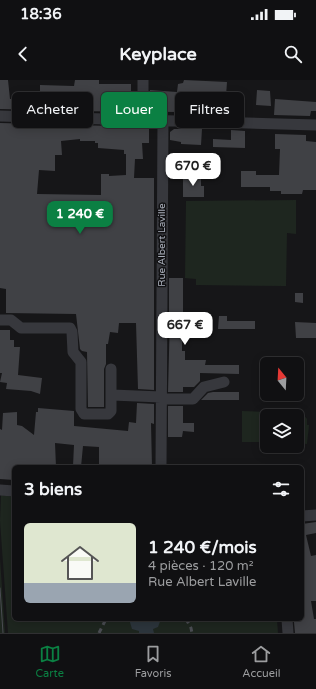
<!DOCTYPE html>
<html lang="fr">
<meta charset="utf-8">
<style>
body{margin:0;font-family:"Varela Round",sans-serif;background:#1e1e20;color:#f1f3f6;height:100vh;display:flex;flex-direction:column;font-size:15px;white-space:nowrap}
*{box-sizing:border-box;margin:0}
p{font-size:13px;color:#9c9d9f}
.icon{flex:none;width:22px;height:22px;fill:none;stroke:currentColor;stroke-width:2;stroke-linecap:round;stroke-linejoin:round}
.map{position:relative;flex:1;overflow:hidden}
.sheet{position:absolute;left:12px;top:385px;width:292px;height:156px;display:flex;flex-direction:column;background:#101012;border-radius:6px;box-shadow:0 2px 10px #0003,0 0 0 1px #303032}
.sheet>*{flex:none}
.hud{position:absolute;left:12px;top:12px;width:292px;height:36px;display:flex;gap:8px}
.needle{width:26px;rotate:342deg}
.controls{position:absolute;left:260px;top:277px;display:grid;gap:8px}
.controls a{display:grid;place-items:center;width:44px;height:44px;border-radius:6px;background:#101012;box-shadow:0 2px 10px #0003,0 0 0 1px #303032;font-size:20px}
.price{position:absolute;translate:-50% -34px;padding:0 9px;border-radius:8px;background:#fff;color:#222;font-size:13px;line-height:26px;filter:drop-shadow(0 1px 2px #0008)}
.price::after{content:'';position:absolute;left:50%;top:24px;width:12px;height:9px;margin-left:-6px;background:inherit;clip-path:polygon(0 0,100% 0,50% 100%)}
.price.on{background:#0b8043;color:#fff}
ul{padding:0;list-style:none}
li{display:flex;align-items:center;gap:12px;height:100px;padding:0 12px}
li span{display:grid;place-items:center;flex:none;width:112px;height:80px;border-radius:6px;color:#555}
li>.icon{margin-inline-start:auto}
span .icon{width:48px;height:48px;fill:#fffc;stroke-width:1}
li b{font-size:17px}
h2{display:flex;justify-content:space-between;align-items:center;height:48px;padding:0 12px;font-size:17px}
.chip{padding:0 14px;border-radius:6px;background:#101012;box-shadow:0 2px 10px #0003,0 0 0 1px #303032;font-size:14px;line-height:36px}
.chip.on{background:#0b8043;color:#fff}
.status{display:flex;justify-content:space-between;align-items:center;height:28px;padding:0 20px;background:#101012;direction:ltr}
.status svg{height:11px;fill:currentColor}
header{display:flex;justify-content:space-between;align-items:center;height:52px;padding:0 12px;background:#101012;font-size:18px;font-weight:800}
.menu{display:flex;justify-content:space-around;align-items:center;height:56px;border-top:1px solid #303032;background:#101012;font-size:11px;color:#9c9d9f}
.menu a{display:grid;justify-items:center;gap:2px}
.menu .on{color:#0b8043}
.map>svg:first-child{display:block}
</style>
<div class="status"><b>18:36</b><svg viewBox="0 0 49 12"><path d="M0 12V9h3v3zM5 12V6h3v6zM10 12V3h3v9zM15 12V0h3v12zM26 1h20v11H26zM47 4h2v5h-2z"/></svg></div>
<header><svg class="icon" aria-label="back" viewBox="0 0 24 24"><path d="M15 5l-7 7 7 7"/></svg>Keyplace<svg class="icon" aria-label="search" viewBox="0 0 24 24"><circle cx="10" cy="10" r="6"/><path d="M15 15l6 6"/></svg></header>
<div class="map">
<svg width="316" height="553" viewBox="0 0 316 553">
<rect width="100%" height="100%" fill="#161618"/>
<path fill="#1e261f" d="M296,120V154L287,153L286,206L196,205V199L185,198L186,121Z
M242,331L302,333L307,339V345H309L307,364L297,363V336H267V362H242Z
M1,415L14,417V539H277L278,553H8L0,441Z
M0,478L5,553H0Z"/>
<path fill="#2c353c" d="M129,539H161L158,547L153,549L154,553H139V551L132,549Z"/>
<path fill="#404145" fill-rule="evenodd" d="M0,0H8L10,19H40V5L74,6L75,0H99V4H131V17H136L137,21L143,24L149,20L150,10L177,12L178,4L183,3L184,0L227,2L226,16L236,17V34L211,33V35L197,33L198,25L180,23L178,32L62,31V28H40L41,30L0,29Z
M257,10L270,11L271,26L256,25Z
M275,19L316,22V31H311L310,36L274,35Z
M0,43L149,47V63H142L143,79H135L134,98H154V310L138,309L136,243H119L118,253L110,252L108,264H106V284L104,289V327H88L87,272L82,271L80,269L76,234L6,233V209L0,208ZM80,59V61H95V63H98V68L124,70V74H126V95L109,96V94H101V115L37,114L39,90L55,91V75H62L61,61Z
M174,49H202L201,65L181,64V62L170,60V52Z
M231,50L245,51V68L213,67V59L231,60Z
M275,54L306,55V61L316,62V110H303L302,114H281V111H270V107H241V91H256V95H279L280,69H275Z
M201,95V106H204V117H183V96Z
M169,198H183V235H192V250H182V271H185V280H206L205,285H239V294L200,293V301L194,307H183V312H168L170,234H169Z
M295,213H303V223L295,222Z
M219,236H227V241H255V249H218Z
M295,242L316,243V258H296Z
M0,250H10V260H14V267H20L18,295L42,298L40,314L31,311L6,309L7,303L0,302L2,293H0Z
M213,312H239V320H201L208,313Z
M137,323L154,324V344L151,343L152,387H99V367L83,366L81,387L73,386L74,365L55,363L56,387H14V400L0,399V349L2,350L3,333L17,332V345L22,346L34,355L36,332H38V328L74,331V346L128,351L129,342L136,343Z
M168,326H183V343H194V352L183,351L182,357H168Z
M316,442V453L306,455L311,476L316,475V521H311L314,539H316V553H295L294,542L302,541V444Z"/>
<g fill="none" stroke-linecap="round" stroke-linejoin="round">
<path stroke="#333438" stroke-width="11" stroke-dasharray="11 5.5" stroke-linecap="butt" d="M143,32V17"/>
<path stroke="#37383d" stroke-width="11" d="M143,17V0
M0,36L316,45
M0,240H11L21,248H70L72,252L73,272L81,282V329L84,334H108L111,331V289
M112,315L161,317
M161,319H193L204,307L224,302
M161,387L163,40
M0,410L14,411
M302,436L316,435
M287,539L288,553"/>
<path stroke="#4a4c52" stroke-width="1" d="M0,508L3,553"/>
<path stroke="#4a4c52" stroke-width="3" stroke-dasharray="5 4" stroke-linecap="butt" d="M186,539L191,548L192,553
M99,553L106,539"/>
</g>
<g text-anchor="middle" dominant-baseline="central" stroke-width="3" stroke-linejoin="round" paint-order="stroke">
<g font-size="10" fill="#a8adb8" stroke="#111113">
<text transform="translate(162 165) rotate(-90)">Rue Albert Laville</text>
</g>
</g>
</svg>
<div class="controls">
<a><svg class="needle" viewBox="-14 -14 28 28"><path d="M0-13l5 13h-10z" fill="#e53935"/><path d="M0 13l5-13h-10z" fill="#9c9d9f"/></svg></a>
<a><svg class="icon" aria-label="layers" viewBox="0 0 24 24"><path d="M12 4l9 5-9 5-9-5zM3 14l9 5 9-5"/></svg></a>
</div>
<b class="price" style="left:193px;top:107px">670 €</b>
<b class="price on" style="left:80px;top:155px">1 240 €</b>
<b class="price" style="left:185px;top:266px">667 €</b>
<div class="hud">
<a class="chip">Acheter</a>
<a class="chip on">Louer</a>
<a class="chip">Filtres</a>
</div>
<section class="sheet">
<h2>3 biens<svg class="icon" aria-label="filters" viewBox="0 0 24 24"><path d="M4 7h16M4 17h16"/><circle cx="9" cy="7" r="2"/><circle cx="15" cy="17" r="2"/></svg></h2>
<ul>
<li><span style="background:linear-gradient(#dfe7d0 75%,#9aa5b1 0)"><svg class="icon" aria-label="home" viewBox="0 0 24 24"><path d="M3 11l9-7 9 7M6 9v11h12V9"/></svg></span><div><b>1 240 €/mois</b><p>4 pièces · 120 m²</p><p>Rue Albert Laville</p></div></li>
</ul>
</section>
</div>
<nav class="menu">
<a class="on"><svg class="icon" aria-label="map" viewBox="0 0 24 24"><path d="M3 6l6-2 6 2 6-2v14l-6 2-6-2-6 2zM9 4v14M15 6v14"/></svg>Carte</a>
<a><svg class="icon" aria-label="saved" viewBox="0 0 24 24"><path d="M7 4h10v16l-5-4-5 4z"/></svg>Favoris</a>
<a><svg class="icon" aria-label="home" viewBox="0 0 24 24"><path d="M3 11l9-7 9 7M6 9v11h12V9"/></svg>Accueil</a>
</nav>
